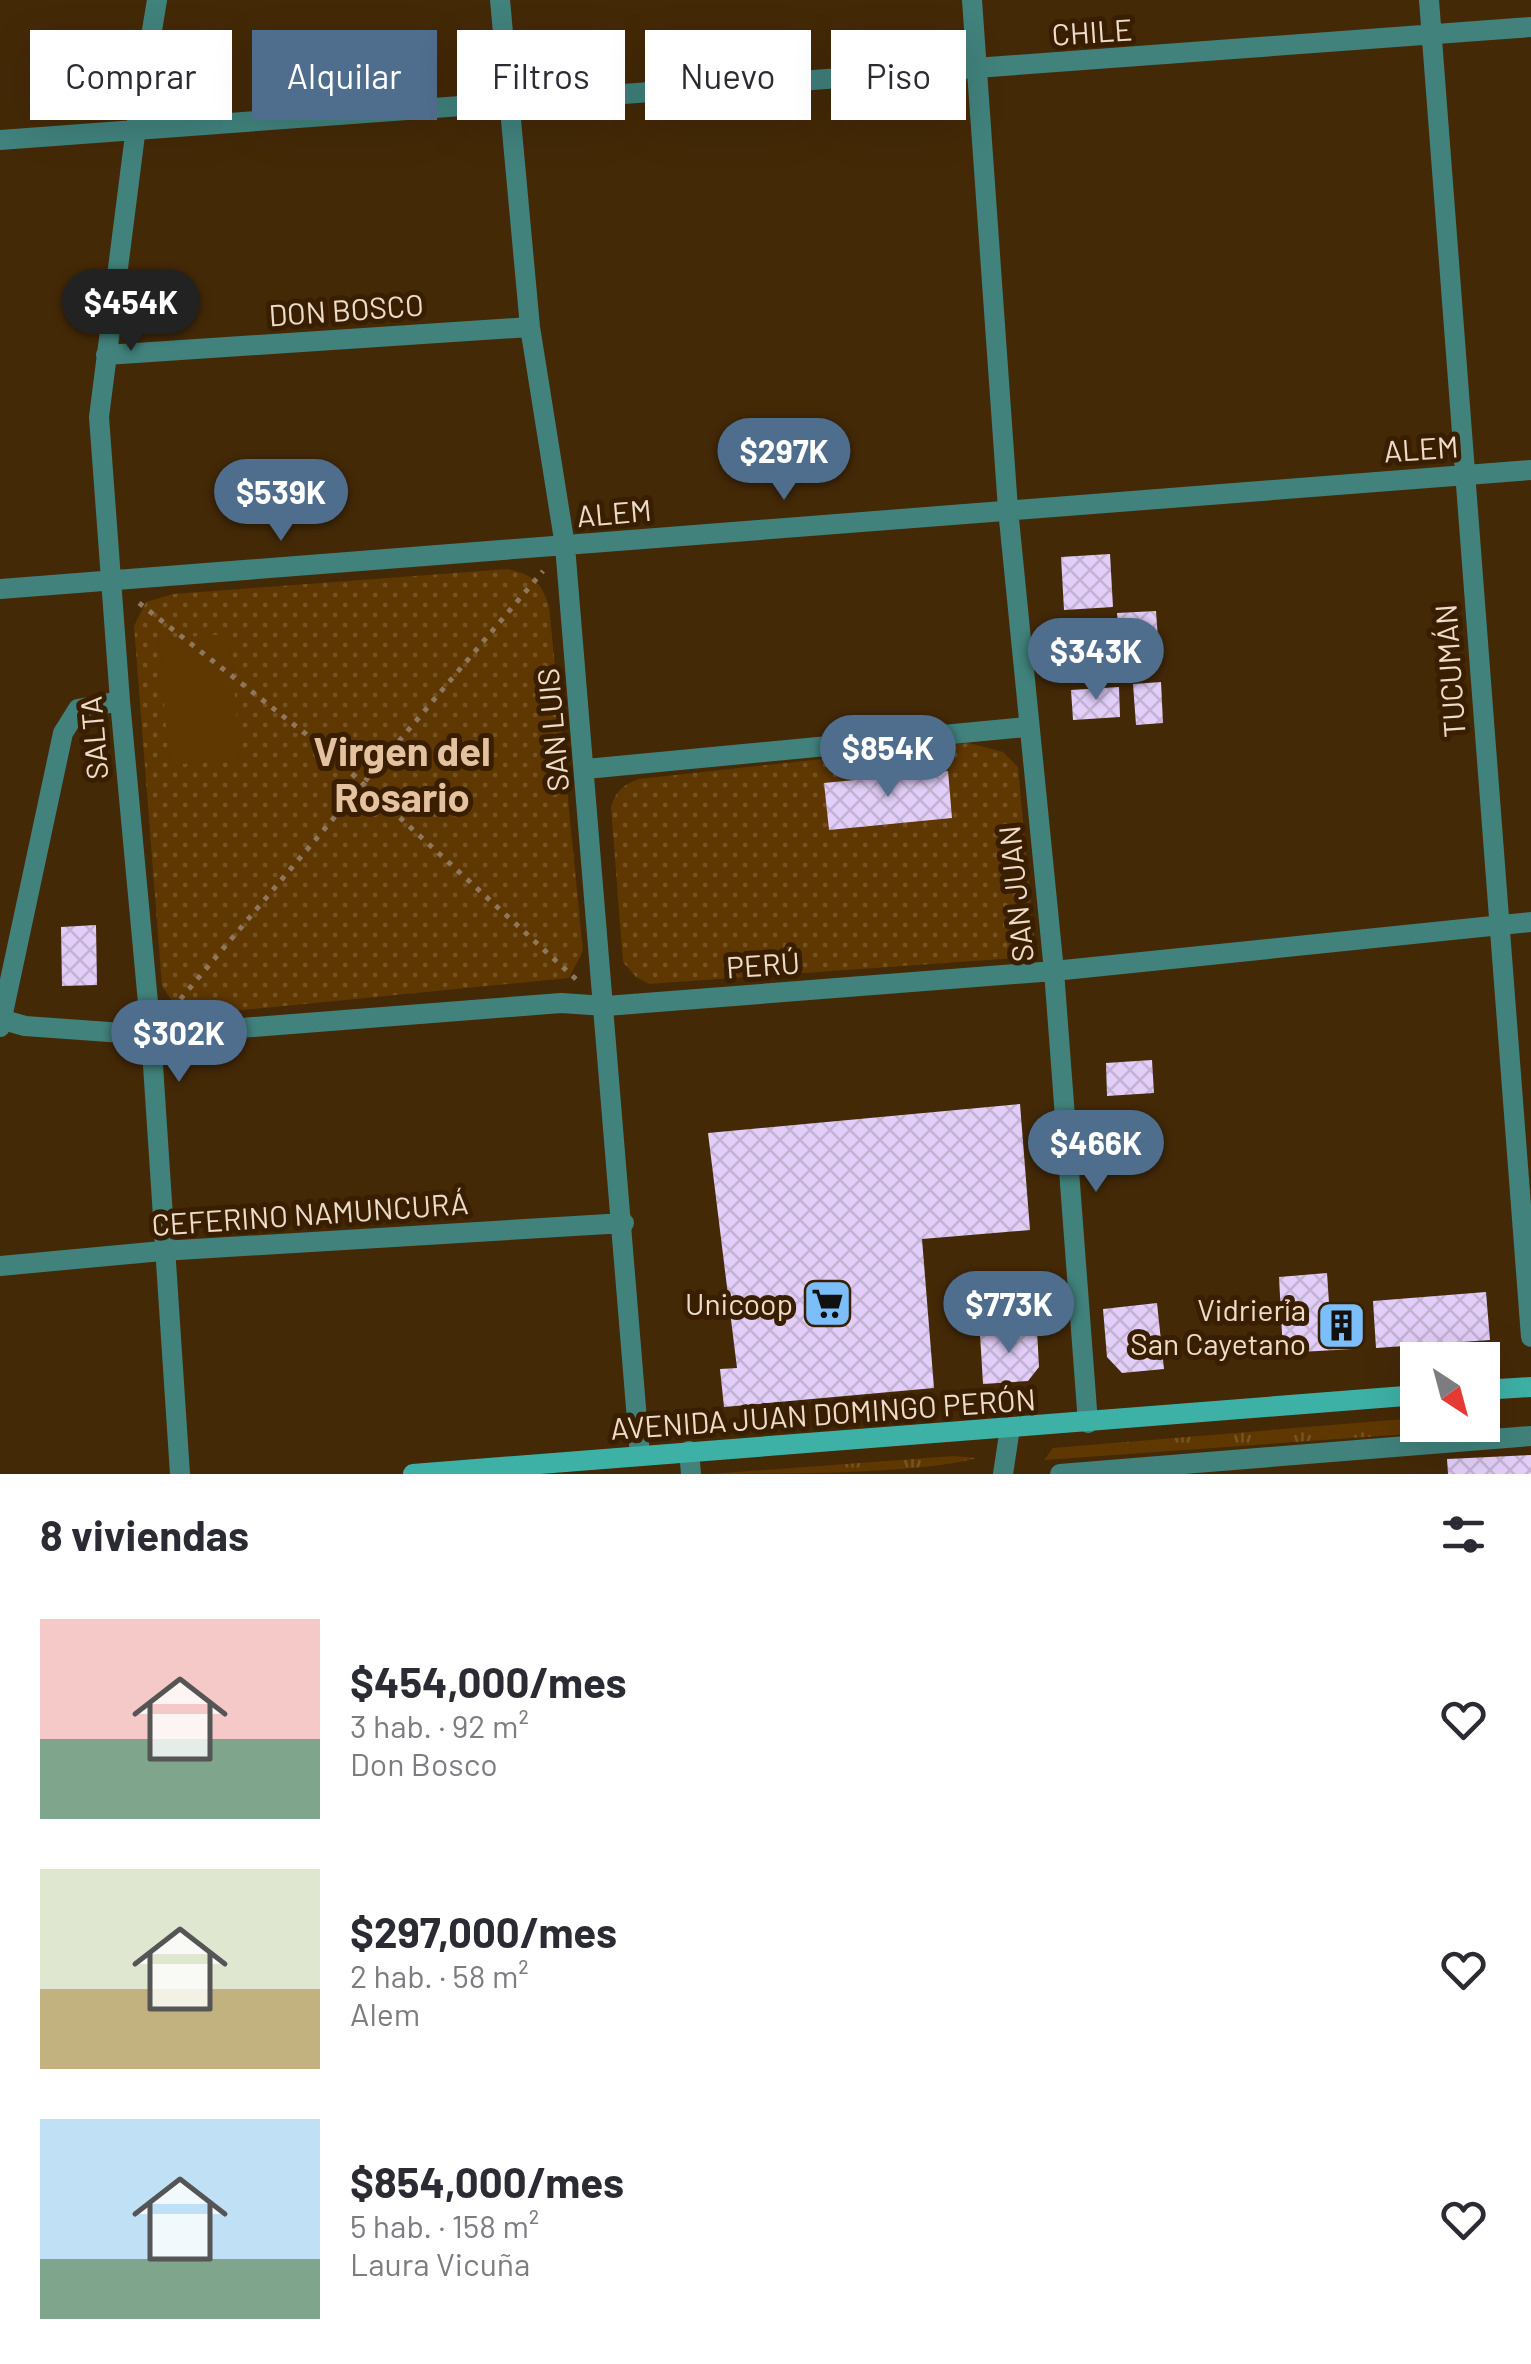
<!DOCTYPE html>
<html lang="es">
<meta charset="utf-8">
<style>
body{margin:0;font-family:Barlow,sans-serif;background:#f7f7f7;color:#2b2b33;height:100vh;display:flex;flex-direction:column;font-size:38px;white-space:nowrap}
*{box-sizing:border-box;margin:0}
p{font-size:32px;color:#7c7c81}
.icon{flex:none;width:55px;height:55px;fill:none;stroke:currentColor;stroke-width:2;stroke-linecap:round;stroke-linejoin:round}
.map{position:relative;height:1474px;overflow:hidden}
.sheet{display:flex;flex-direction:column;background:#fff;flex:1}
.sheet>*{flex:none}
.hud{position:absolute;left:30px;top:30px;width:1000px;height:90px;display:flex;gap:20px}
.needle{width:65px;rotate:144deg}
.fabs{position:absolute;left:1400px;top:1342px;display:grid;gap:20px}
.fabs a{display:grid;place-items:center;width:100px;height:100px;border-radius:0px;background:#fff;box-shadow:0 10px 40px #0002;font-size:50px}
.price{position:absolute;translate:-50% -85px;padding:0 22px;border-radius:35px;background:#4f6d8c;color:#fff;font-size:32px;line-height:65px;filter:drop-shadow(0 2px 5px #0008)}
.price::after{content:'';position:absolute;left:50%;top:60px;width:30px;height:22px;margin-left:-15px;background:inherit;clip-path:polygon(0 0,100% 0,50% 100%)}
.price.selected{background:#222;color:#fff}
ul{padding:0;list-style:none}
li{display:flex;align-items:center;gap:30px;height:250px;padding:0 40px}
li span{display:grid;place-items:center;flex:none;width:280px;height:200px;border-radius:0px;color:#555}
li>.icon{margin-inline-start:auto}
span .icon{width:120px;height:120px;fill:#fffc;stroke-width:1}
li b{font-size:42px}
h2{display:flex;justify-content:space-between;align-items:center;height:120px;padding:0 40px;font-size:42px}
.chip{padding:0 35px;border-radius:0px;background:#fff;box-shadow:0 10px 40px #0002;font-size:35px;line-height:90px}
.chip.selected{background:#4f6d8c;color:#fff}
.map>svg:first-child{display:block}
</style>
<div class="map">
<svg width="1531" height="1474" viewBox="0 0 1531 1474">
<defs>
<pattern id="grass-tufts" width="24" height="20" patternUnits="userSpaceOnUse" patternTransform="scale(2.5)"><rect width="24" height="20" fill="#5f3700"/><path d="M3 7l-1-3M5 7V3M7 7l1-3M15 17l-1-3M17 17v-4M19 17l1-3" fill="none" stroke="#765324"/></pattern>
<pattern id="park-dots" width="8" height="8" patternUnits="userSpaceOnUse" patternTransform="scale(2.5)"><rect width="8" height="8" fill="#5f3700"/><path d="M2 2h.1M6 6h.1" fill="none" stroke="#765324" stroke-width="1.8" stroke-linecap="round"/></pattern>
<pattern id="building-cross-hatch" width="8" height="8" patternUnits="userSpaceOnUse" patternTransform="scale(2.5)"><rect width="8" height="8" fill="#e2cef8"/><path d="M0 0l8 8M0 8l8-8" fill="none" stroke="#c3b2d3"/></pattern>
</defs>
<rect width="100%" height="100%" fill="#442907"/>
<path fill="url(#grass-tufts)" d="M1417,1418V1425L1407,1434L1044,1460L1053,1448Z
M954,1456L976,1458C922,1474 775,1474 710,1474Z"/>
<path fill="url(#park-dots)" d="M508,569C534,576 540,580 549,606L583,951L569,978L202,1014L177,1009L162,986L134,626L146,602L173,594Z
M969,743L1003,752L1018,767L1034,937L1029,949L1016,958L649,984L636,977L623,962L611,807C616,791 623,785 639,779Z"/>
<path fill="#5f3700" d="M230,634L240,759L169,765L159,639Z"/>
<path fill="url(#building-cross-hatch)" d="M1110,554L1113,607L1064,610L1061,557Z
M1156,611L1158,639L1119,641L1117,613Z
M1161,682L1163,723L1136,725L1133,684Z
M1119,687L1120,717L1073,720L1071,690Z
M948,771L952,818L829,830L824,783Z
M96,925L97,985L62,986L61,927Z
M1152,1060L1154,1093L1107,1096L1106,1063Z
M1020,1104L1030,1230L922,1239L934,1388L724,1407L720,1369L737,1368L708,1133Z
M1327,1273L1329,1303L1350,1302L1353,1349L1283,1353L1279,1277Z
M1486,1292L1490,1340L1376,1348L1373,1301Z
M1157,1303L1164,1369L1122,1373L1107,1357L1103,1309Z
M1037,1330L1039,1367L1028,1381L983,1384L980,1334Z
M1531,1455V1474H1448L1447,1459Z"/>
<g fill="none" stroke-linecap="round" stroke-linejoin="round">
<path stroke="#8e775c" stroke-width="5" stroke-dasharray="5 8" stroke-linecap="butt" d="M139,603L325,749L578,981
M172,1009L543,571"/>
<path stroke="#41827c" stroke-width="20" d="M157,0L136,127L99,417L120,701L151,1035L180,1474
M500,0L530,327L565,546L640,1456
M972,0L1008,509L1054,971L1088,1423
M1429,0L1531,1337
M0,140L1531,27
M106,355L530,327
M0,589L1531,470
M586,769L1026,727
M0,1019L25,1026L151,1035L561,1003L606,1006L1054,971L1531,922
M0,1027L63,733L78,709L120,701
M0,1266L162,1251L624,1223
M689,1451L691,1474
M1003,1474L1010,1428
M1060,1474L1531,1436"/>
<path stroke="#3eb1a7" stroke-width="20" d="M1482,1390L1531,1387
M413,1474L1418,1395"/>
</g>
<defs>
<symbol id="supermarket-square" viewBox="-11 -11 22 22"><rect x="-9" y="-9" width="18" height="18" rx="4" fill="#7cbef9" stroke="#391f00"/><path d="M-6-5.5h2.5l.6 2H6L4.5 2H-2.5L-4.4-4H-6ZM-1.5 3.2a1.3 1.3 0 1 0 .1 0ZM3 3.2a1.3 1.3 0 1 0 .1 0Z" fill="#111"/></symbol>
<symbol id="building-square" viewBox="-11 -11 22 22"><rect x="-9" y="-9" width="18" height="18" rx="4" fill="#7cbef9" stroke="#391f00"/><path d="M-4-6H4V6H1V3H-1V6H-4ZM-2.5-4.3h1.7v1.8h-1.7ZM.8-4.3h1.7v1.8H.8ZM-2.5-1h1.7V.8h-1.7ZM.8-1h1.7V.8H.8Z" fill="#111"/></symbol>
</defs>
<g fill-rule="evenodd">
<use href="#supermarket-square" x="800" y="1276" width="55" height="55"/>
<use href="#building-square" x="1314" y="1298" width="55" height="55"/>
</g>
<g text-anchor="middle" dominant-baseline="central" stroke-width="10" stroke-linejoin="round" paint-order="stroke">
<g font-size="30" fill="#eedccb" stroke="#391f00">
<text transform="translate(1092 31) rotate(-4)">CHILE</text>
<text transform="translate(346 309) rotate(-4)">DON BOSCO</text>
<text transform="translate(1421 448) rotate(-4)">ALEM</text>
<text transform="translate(614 512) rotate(-5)">ALEM</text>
<text transform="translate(1449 671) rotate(-94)">TUCUMÁN</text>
<text transform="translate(552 730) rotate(-95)">SAN LUIS</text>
<text transform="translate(93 738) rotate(-95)">SALTA</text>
<text transform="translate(1015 894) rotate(-96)">SAN JUAN</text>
<text transform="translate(763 964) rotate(-4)">PERÚ</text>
<text transform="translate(310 1213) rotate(-4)">CEFERINO NAMUNCURÁ</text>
<text transform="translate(823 1413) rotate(-4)">AVENIDA JUAN DOMINGO PERÓN</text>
</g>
<g font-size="30" fill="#eedccb" stroke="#391f00" text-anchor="end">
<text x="793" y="1303">Unicoop</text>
<text x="1306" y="1309">Vidriería<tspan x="1306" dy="34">San Cayetano</tspan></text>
</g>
<g font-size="40" font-weight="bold" fill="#e4c19f" stroke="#391f00">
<text x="402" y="750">Virgen del<tspan x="402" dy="46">Rosario</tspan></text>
</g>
</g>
</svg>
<div class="fabs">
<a><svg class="needle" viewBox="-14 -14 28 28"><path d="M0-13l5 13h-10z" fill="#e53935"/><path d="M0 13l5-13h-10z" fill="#7c7c81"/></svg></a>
</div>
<b class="price selected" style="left:131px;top:354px">$454K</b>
<b class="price" style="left:784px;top:503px">$297K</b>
<b class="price" style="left:281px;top:544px">$539K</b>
<b class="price" style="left:1096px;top:703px">$343K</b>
<b class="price" style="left:888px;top:800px">$854K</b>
<b class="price" style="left:179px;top:1085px">$302K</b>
<b class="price" style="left:1096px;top:1195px">$466K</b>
<b class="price" style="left:1009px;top:1356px">$773K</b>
<div class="hud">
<a class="chip">Comprar</a>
<a class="chip selected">Alquilar</a>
<a class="chip">Filtros</a>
<a class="chip">Nuevo</a>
<a class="chip">Piso</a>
</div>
</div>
<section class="sheet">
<h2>8 viviendas<svg class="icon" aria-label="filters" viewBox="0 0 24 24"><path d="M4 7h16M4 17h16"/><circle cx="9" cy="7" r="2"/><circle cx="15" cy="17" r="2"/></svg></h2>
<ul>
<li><span style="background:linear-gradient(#f6c9c9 60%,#7fa58c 0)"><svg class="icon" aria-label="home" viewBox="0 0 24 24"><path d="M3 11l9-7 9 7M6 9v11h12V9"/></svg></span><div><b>$454,000/mes</b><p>3 hab. · 92 m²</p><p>Don Bosco</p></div><svg class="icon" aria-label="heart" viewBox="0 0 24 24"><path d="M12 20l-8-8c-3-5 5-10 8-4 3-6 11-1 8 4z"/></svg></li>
<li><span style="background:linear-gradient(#dfe7d0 60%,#c2b280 0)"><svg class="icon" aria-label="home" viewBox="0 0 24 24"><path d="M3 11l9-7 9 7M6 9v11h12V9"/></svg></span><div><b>$297,000/mes</b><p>2 hab. · 58 m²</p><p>Alem</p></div><svg class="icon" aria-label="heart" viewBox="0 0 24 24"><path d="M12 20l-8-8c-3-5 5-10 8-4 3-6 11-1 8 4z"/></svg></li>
<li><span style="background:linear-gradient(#bfe0f5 70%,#7fa58c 0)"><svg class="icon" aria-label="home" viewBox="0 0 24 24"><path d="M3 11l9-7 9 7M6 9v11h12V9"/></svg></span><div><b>$854,000/mes</b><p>5 hab. · 158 m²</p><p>Laura Vicuña</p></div><svg class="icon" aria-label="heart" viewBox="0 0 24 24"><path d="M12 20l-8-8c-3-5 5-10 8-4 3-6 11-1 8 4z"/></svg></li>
</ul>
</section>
